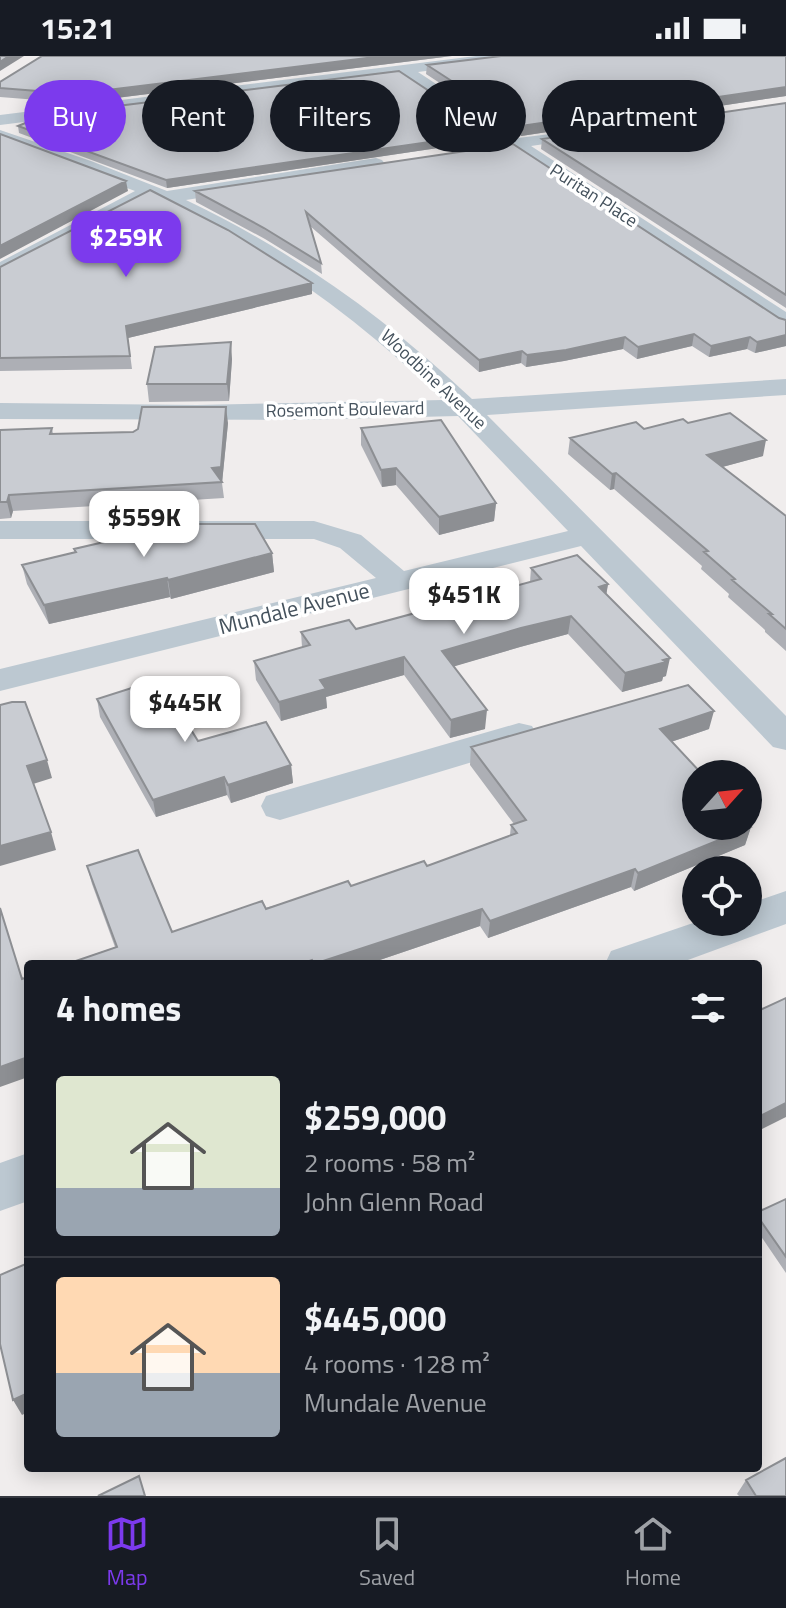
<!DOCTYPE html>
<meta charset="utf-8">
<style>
body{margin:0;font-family:"Titillium Web",sans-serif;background:#20242c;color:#f1f3f6;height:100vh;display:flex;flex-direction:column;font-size:30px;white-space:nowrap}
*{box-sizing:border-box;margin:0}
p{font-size:26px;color:#9ea1a6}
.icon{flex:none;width:44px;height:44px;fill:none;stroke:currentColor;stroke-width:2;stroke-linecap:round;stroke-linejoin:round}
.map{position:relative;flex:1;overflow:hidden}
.panel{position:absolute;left:24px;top:904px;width:738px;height:512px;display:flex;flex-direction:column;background:#171b24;border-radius:8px;box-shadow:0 4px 20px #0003}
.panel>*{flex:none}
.banner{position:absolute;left:24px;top:24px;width:738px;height:72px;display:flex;gap:16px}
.needle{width:52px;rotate:63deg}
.tools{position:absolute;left:682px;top:704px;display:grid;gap:16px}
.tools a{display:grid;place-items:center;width:80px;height:80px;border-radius:50%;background:#171b24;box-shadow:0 4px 20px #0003;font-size:40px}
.price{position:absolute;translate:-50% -68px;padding:0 18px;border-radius:16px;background:#fff;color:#222;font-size:26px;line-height:52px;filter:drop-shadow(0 2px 4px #0008)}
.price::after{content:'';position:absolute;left:50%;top:48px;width:24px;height:18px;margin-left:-12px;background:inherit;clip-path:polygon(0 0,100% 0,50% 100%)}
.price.on{background:#7c3aed;color:#fff}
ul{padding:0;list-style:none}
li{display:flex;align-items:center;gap:24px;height:200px;padding:0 32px}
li+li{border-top:2px solid #363941}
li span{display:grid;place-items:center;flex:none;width:224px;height:160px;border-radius:8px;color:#555}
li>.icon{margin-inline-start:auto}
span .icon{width:96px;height:96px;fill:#fffc;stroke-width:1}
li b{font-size:34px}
h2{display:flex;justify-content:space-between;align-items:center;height:96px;padding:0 32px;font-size:34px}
.pill{padding:0 28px;border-radius:36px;background:#171b24;box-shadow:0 4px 20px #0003;font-size:28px;line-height:72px}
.pill.on{background:#7c3aed;color:#fff}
.status{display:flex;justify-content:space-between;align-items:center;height:56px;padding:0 40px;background:#171b24;direction:ltr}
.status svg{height:22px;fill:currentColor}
.tabs{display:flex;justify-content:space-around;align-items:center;height:112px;border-top:2px solid #363941;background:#171b24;font-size:22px;color:#9ea1a6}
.tabs a{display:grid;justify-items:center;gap:4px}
.tabs .on{color:#7c3aed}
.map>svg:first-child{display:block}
</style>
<div class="status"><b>15:21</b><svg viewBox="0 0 49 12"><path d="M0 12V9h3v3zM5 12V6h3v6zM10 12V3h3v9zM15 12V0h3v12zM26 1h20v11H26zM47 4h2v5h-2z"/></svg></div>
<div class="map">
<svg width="786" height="1440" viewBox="0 0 786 1440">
<rect width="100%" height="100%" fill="#f0eded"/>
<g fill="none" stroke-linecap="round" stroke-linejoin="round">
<path fill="#bcc8d1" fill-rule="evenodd" d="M476,0H519L512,4L418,16L518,82L599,72L602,76L599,80L531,90L786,256V273L778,271L512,93L458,99L455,95L458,91L499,85L400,19L0,69V59Z
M0,74L91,105L167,135L376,102L382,104L385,108L376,114L186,144C293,195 386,262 472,343L786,323V339L487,359L786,660V694L773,691L581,490L0,635V613L376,522L340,492L314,483H0V465H314L361,479L404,515L568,475L458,360L295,364L0,363V347L197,349L443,344C357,261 261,191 151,142L0,222V206L135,135L0,85Z
M519,667L532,670L537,679L532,688L280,764L266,760L261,750L266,740Z
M786,835V868L677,908H605L611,895L696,866H748V848Z
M28,1097V1145L0,1155V1107Z"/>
</g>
<path fill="#adafb5" d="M452,0L76,47L0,41V32Z
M786,0V40L521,80L426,18L427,9Z
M786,47V252L541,93L542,83Z
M18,70L492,77V84L167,132L19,77Z
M513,88L779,262L786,264V290L755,297L747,293L709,301L692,290L637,303L623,293L564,305L526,311L521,307L479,316L310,170L321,207L322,218L265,183L196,146L195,135Z
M0,211L312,227V238L128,282L132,313L0,315Z
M232,303L229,345L149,346L147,328Z
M228,367L222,427L224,442L13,455L11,462L0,463V374L52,372L53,378L133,376Z
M688,367L763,400L722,411L786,460V595L765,576V574L728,541L729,538L701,513L702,510L614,433L610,434L568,398L570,382Z
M361,372L496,447L494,465L439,479L396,429L382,431L361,389Z
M74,493L272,497L274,516L171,543L170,541L49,568L27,528L22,509L75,497Z
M531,512L608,528L606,538L666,620L663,621L662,625L622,636L568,578L520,591L454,610L485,673L450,682L404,619L326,641L327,652L281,665L256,624L254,605L302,591L301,576L356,573L530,526Z
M97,643L198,685L291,709L293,727L231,747L227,739L156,761L100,661Z
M709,673L671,686L751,771L745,789L634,835L631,831L488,882L480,870L368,908H67L115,891L92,828L87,810L172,876L427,810L510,779L511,769L514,768L470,709L471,691Z
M786,1143V1217L758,1176V1156Z
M746,1424L786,1440H739L737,1438Z"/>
<path fill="#8d8f93" d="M9,0H24L0,15V6Z
M383,0H452L76,47L75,38Z
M786,31V40L521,80V70Z
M492,77V84L167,132L166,124Z
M126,125L128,135L0,203V190Z
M312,227V238L128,282L126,270Z
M694,278L692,290L637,303L638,291Z
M786,279V290L755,297L757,286Z
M625,281L623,293L564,305L526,311L527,299Z
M750,281L747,293L709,301L711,290Z
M231,286L232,303L229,345L227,328Z
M522,295L521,307L479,316V304Z
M226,351L228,367L222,427L212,412Z
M766,384L763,400L704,416L707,399Z
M396,412V429L382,431L381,414Z
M616,417L614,433L610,434L612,418Z
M9,439L13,455L11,462L7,446Z
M496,447L494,465L439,479V461Z
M272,497L274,516L171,543L168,524Z
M167,522L170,541L49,568L44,549Z
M608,528L605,547L599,531Z
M571,560L568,578L520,591L442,614V595L521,572Z
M404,601V619L326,641L327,652L281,665L279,646L320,624Z
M670,602L666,620L663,621L662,625L622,636L625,617Z
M487,654L485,673L450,682L451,664Z
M714,655L709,673L656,691L660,673Z
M47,704L52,722L33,728L27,710Z
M291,709L293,727L231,747L228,729Z
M224,721L227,739L156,761L153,744Z
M751,771L745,789L634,835L638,817Z
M51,776L56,794L0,810V790Z
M635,813L631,831L488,882L490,865Z
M482,853L480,870L368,908H314Z
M28,1001V1021L0,1031V1011Z
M786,1047V1061L758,1075V1061Z
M28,1337V1356L22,1359L13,1344Z"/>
<path fill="#c9ccd2" stroke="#8d8f93" stroke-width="2" d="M0,0H9L0,6Z
M42,0H383L75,38L0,32V26Z
M501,0H786V31L521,70L427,9Z
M399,15L492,77L166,124L18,70L45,59Z
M786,47V239L542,83Z
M0,78L126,125L0,190Z
M513,88L779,262L786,264V279L757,286L750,281L711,290L694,278L638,291L625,281L566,294L527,299L522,295L479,304L306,156L321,207L264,172L195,135Z
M150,134L228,174L312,227L126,270L130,300L0,302V211Z
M231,286L227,328H147L155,291Z
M142,351H226L221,411L212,412L222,426L9,439L7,446H0V374L52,372L50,378L133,376L138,373Z
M730,357L766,384L707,399L786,460V573L769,558H772L732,524L735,523L704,496L708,495L616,417L612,418L570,382L636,366L644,373L683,363L688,367Z
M441,364L496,447L439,461L396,412L381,414L361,372Z
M182,468H255L272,497L168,524L167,522L44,549L22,509L76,496L74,493Z
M577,499L608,528L599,531L670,602L663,604L666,606L625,617L571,560L521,572L442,595L487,654L451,664L404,601L320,624L326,633L279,646L254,605L310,589L301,576L349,564L356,573L541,523L531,512Z
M160,623L198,685L266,666L291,709L228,729L224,721L153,744L97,643Z
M688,629L714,655L660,673L702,718H696V770H748V768L751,771L638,817L635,813L490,865L482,853L314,908L312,904L301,908H67L117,891L87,810L138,794L172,876L262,845L266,853L348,825L351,830L424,805L427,810L517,777L511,769L526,764L471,691Z
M12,646H25L47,704L27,710L51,776L0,790V649Z
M0,852L22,923L28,921V1001L0,1011Z
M786,942V1047L758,1061V955Z
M786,1143V1201L758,1161V1156Z
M28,1207V1337L13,1344L0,1288V1219Z
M786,1402V1440H756L746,1424Z
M139,1420L145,1440H98Z"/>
<g text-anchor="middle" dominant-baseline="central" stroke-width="7" stroke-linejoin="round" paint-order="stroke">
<g font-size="18" fill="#44515c" stroke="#fff">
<text transform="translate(594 139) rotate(33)">Puritan Place</text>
<text transform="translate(434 323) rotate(43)">Woodbine Avenue</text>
<text transform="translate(345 353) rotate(-1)">Rosemont Boulevard</text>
</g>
<g font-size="22" fill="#44515c" stroke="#fff">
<text transform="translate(294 552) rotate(-14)">Mundale Avenue</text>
</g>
</g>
</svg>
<div class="tools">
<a><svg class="needle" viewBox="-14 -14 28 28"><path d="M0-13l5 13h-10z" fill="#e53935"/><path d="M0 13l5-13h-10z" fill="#9ea1a6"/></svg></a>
<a><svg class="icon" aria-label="locate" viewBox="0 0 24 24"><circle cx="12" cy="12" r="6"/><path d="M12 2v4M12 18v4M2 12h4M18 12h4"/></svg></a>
</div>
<b class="price on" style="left:126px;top:223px">$259K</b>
<b class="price" style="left:144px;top:503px">$559K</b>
<b class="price" style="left:464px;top:580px">$451K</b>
<b class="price" style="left:185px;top:688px">$445K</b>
<div class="banner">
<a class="pill on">Buy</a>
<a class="pill">Rent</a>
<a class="pill">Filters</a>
<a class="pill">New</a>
<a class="pill">Apartment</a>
</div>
<section class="panel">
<h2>4 homes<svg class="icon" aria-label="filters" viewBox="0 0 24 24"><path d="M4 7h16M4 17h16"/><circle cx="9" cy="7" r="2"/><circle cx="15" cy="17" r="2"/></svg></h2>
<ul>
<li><span style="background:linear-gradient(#dfe7d0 70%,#9aa5b1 0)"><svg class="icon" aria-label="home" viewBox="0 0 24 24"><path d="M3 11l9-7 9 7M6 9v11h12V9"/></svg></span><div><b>$259,000</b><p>2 rooms · 58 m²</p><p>John Glenn Road</p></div></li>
<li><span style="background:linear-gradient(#ffd9b3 60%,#9aa5b1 0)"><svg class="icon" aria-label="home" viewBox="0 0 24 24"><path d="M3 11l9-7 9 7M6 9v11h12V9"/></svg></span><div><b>$445,000</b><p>4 rooms · 128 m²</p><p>Mundale Avenue</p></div></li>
</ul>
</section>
</div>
<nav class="tabs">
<a class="on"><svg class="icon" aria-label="map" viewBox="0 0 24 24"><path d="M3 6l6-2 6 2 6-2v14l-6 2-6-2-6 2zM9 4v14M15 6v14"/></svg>Map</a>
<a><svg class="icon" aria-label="saved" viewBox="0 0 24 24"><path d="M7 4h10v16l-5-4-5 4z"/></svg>Saved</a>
<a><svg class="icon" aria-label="home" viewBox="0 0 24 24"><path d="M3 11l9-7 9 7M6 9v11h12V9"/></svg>Home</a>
</nav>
